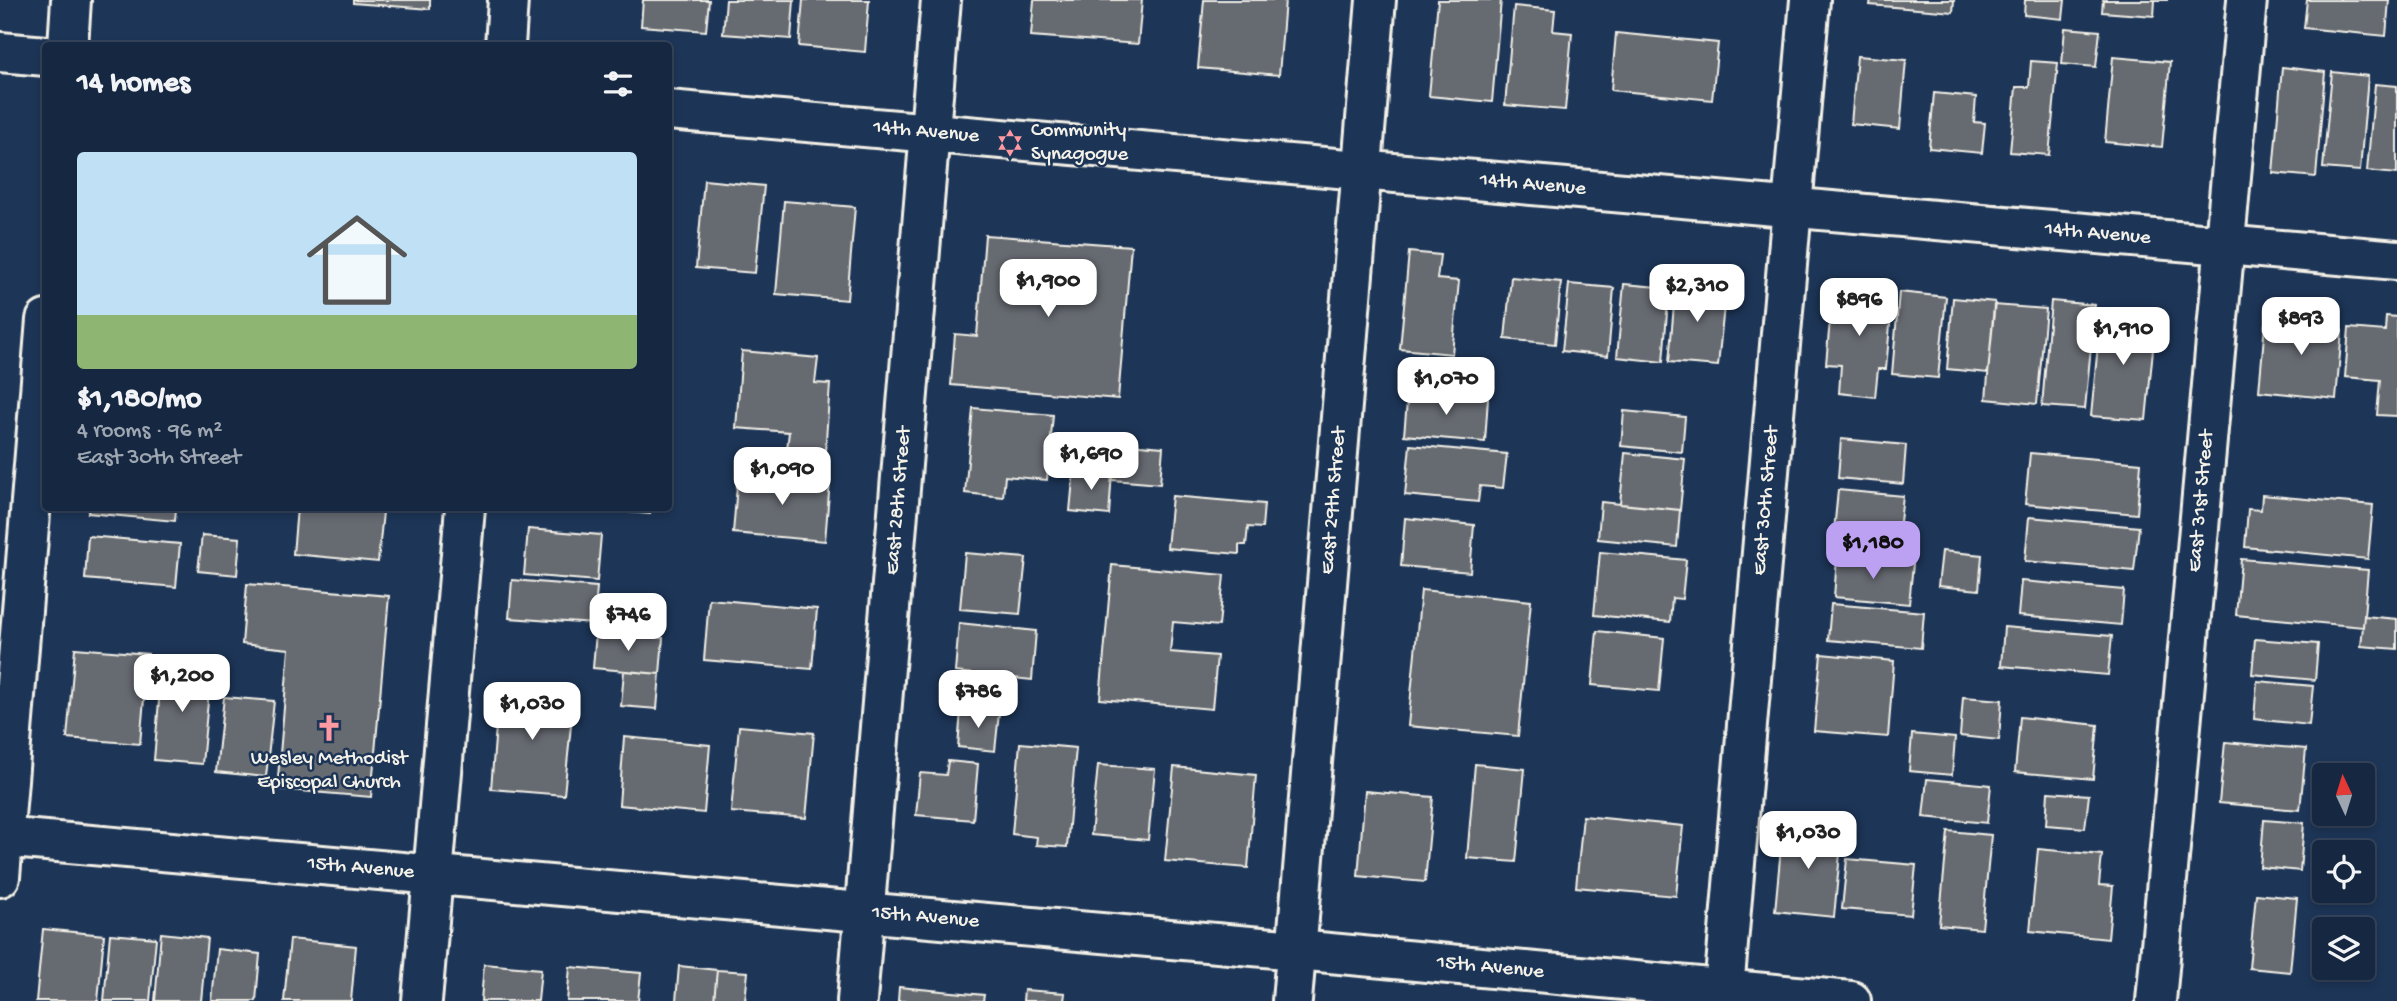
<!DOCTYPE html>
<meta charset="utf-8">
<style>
body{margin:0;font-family:"Gochi Hand",sans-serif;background:#1f3048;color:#f1f3f6;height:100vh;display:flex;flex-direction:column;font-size:26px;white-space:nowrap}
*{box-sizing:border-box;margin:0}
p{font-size:23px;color:#9ea6b1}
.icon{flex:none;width:38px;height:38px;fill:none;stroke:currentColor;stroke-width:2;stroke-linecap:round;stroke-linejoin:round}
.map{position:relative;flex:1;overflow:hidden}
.sheet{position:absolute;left:42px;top:42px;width:630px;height:469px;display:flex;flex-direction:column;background:#162841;border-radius:7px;box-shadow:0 4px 10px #0003,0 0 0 2px #35445a}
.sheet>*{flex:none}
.needle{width:46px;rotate:356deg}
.controls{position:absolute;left:2312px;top:763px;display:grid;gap:14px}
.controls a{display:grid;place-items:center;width:63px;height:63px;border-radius:7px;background:#162841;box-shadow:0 4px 10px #0003,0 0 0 2px #35445a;font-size:35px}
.price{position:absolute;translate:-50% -60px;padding:0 16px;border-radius:14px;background:#fff;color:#222;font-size:23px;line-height:46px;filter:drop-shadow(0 2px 4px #0008)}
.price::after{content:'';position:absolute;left:50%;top:42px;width:21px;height:16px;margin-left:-10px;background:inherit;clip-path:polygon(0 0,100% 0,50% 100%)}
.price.active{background:#bca0f2;color:#111}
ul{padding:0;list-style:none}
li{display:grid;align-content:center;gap:14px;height:371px;padding:0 35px}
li+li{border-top:2px solid #35445a}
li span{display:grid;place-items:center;height:217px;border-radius:7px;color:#555}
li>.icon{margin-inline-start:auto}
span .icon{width:126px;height:126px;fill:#fffc;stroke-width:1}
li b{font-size:30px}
h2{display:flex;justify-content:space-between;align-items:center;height:84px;padding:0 35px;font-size:30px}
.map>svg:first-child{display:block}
</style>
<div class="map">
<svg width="2397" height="1001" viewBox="0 0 2397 1001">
<rect width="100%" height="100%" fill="#1d3557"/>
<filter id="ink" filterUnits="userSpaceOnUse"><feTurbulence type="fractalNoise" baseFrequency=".0143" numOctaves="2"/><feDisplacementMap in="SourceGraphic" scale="14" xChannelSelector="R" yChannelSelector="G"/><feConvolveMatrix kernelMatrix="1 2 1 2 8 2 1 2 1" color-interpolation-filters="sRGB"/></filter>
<g filter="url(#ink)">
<path fill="#666b71" stroke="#f4f1e8" stroke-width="2" d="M353,0H430V9L353,3Z
M643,0H709L706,31L641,26Z
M726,0H794L791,39L723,34Z
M803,0H869L865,52L799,46Z
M1034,0H1142L1138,44L1031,36Z
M1204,0H1285L1279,75L1198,68Z
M1438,0H1501L1492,102L1429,96Z
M1871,0H1954L1953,12L1870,5Z
M2025,0H2065L2063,19L2024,15Z
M2103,0H2168H2155L2154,16L2102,12Z
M2307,0H2389L2386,36L2304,28Z
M1514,6L1555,10L1553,31L1572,33L1565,110L1505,105Z
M2065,28L2100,31L2096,67L2062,64Z
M1616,33L1718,43L1712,100L1611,90Z
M1857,56L1906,60L1900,129L1851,124Z
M2113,57L2170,62L2162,147L2105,142Z
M2031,61L2058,63L2049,155L2010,152L2016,87H2029Z
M2282,67L2325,72L2316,177L2273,173Z
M2332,72L2368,76L2360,171L2323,168Z
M2375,84L2397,86V174L2367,171Z
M1934,93L1976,97L1974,122L1985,123L1982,153L1929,148Z
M704,180L764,186L755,273L696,268Z
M784,201L855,207L847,300L776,294Z
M985,235L1131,246L1118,399L951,385L955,334L977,336Z
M1409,252L1440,255L1437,279L1459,281L1452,354L1400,349Z
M1511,277L1561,282L1555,344L1505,339Z
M1676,282L1726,286L1718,366L1669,362Z
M1569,284L1614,288L1608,356L1562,351Z
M1624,284L1669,288L1663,362L1617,357Z
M1833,287L1893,292L1886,369H1878L1875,397L1839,393L1841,365L1826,364Z
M1899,292L1946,297L1938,378L1892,374Z
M1953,298L1995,302L1988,373L1947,369Z
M2051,301L2095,305L2085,409L2042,406Z
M1994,305L2046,309L2037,404L1986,399Z
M2290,311L2325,314L2324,329L2342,331L2336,399L2259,391L2265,324L2289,326Z
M2101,314L2156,319L2146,420L2091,416Z
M2386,316L2397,317V416L2377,415L2380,380L2345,377L2349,328L2385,331Z
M742,351L818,358L815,383L830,384L825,453L787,449L789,432L736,428Z
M1408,391L1488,398L1485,442L1404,435Z
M973,408L1053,415L1047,480L1005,476L1003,497L965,493Z
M1624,411L1685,417L1682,452L1621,446Z
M1841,439L1906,445L1903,484L1838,478Z
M1116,443L1163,447L1160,484L1113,480Z
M1410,445L1507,454L1503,488L1480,486L1478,502L1405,495Z
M1625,453L1685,459L1680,510L1620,504Z
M2030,453L2141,463L2137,514L2025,504Z
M1074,469L1112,472L1109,515L1070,511Z
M738,473L830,481L825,541L733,533Z
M1838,490L1903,496L1897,547L1833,541Z
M2262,495L2373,505L2368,559L2245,547L2248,509L2261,510Z
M1172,496L1264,504L1262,528L1248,527L1246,545H1239V554L1167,548Z
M1601,502L1680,510L1677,547L1598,539Z
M89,508H176L175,521L88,513Z
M297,508H330L383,512L378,562L293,554Z
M579,508H651L650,514Z
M2029,517L2139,527L2134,571L2025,561Z
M1405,518L1474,525L1470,572L1401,566Z
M528,529L601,535L597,581L524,575Z
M202,535L240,538L237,575L198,571Z
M88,536L180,544L176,587L85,579Z
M1942,551L1982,555L1979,590L1938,586Z
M1600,552L1686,560L1682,599L1672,598L1670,622L1594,615Z
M965,553L1026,558L1020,614L960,609Z
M1837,558L1913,564L1909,604L1834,597Z
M2241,559L2368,570L2363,627L2236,615Z
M1112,565L1224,575L1219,626L1173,622L1170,652L1217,656L1212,709L1100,699Z
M512,580L597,587L594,624L509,618Z
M2021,581L2124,590L2121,625L2018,616Z
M247,584L389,596L371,797L277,789L289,649L242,644Z
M1421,590L1531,601L1518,736L1408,726Z
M709,599L817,609L812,669L704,660Z
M1831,604L1924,612L1921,648L1828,640Z
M2364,616L2397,619V649L2361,646Z
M959,623L1036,631L1032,680L955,672Z
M2004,627L2112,636L2108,675L2001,666Z
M1597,631L1664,638L1659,691L1592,685Z
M596,632L663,638L660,674L593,668Z
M2255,639L2318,644L2315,680L2252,674Z
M75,648L148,654L140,744L67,738Z
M1821,654L1894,661L1888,737L1814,731Z
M162,665L211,669L202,764L154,760Z
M624,671L660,674L657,709L621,706Z
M2257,681L2313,686L2309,725L2254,719Z
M499,688L574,695L564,795L491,789Z
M224,697L274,701L266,777L216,772Z
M1963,697L2002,700L1999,740L1960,736Z
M961,710L999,713L995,751L958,747Z
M2020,717L2098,725L2093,779L2015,772Z
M739,726L814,733L806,818L731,812Z
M1912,734L1955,738L1952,775L1909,771Z
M624,737L710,745L704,813L619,805Z
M2225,742L2306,749L2300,810L2219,803Z
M1020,743L1076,748L1067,847L1036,845L1037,837L1012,834Z
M948,761L978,764L973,820L916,815L920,773L946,775Z
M1475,764L1525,769L1516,862L1467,858Z
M1098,765L1155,769L1148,840L1091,835Z
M1174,767L1256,775L1248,868L1165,861Z
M1927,779L1991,785L1987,823L1923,817Z
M1365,791L1433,797L1425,882L1358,876Z
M2048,792L2089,795L2085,828L2046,825Z
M1583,816L1683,826L1676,896L1576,887Z
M2264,820L2304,823L2300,871L2260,867Z
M1783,826L1842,832L1834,917L1775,911Z
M1948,831L1991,835L1982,929L1939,925Z
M2038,849L2102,855L2099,885L2113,886L2108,939L2030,931Z
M1847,859L1916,865L1911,915L1842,909Z
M2256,894L2297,898L2290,972L2249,968Z
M2316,926L2353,929H2324V966L2313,965Z
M43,929L104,935L98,1001H36Z
M161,933L207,938L201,1001H155Z
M110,934L156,938L150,1001H104Z
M290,939L356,946L351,1001H284Z
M217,949L260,954L256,1001H212Z
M484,964L541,969L538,1001H481Z
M679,966L717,970L714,1001H676Z
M570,967L641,973L638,1001H567Z
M717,970L748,972L745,1001H714Z
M899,987L984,995L983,1001H898Z
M1024,990L1065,993L1064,1001H1023Z"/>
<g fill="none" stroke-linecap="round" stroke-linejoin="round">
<defs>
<g id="minor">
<path d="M68,46L71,0"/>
<path d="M505,46L508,0"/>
<path d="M0,52L46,56"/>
<path id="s1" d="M668,110L2397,260"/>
<path id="s2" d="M0,837L1297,950L1851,1001"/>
<path d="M0,877L46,320"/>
<path d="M422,1001L465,508"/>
<path id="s3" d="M857,1001L941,0"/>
<path id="s4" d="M1292,1001L1376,0"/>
<path id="s5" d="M1723,1001L1810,0"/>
<path id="s6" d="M2156,1001L2247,0"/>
</g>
</defs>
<use href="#minor" stroke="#f4f1e8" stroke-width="44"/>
<use href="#minor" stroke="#1d3557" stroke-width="38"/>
</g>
</g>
<defs>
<symbol id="synagogue-bare" viewBox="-9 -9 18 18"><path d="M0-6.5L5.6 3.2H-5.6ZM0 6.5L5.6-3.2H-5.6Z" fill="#ff9aa2" stroke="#1d3557" stroke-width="2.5" paint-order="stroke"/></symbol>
<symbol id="church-bare" viewBox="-9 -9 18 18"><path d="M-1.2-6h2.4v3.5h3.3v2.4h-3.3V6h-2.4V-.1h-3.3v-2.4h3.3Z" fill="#ff9aa2" stroke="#1d3557" stroke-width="2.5" paint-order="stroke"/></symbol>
</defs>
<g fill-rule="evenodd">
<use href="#synagogue-bare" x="991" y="124" width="38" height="38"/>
<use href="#church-bare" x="310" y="709" width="38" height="38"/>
</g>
<g text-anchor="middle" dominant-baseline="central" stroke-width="5" stroke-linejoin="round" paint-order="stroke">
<g font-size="21" fill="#f4f1e8" stroke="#1d3557" text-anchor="start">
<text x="1031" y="131">Community<tspan x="1031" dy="24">Synagogue</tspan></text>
<text x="329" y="759" text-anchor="middle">Wesley Methodist<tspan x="329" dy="24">Episcopal Church</tspan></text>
</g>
<g font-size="21" fill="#f4f1e8" stroke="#1d3557">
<text stroke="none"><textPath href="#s1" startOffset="259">14th Avenue</textPath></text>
<text stroke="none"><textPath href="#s1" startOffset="868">14th Avenue</textPath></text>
<text stroke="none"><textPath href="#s1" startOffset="1435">14th Avenue</textPath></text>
<text stroke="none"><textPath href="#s4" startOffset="502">East 29th Street</textPath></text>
<text stroke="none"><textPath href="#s5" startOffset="502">East 30th Street</textPath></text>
<text stroke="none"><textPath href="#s6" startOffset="502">East 31st Street</textPath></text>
<text stroke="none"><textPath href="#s3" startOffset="502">East 28th Street</textPath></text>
<text stroke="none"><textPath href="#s2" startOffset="362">15th Avenue</textPath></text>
<text stroke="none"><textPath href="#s2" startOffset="929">15th Avenue</textPath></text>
<text stroke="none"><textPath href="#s2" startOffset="1496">15th Avenue</textPath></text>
</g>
</g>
</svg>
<div class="controls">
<a><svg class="needle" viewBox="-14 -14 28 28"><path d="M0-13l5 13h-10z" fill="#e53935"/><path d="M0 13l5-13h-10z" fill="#9ea6b1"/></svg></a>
<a><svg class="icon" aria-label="locate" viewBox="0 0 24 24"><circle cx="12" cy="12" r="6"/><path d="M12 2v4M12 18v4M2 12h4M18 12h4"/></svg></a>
<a><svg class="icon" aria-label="layers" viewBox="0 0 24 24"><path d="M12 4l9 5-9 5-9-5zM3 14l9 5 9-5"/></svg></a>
</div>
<b class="price" style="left:1048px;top:319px">$1,900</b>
<b class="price" style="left:1697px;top:324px">$2,310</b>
<b class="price" style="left:1859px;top:338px">$896</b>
<b class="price" style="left:2301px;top:357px">$893</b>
<b class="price" style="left:2123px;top:367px">$1,910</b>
<b class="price" style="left:1446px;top:417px">$1,070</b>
<b class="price" style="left:1091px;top:492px">$1,690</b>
<b class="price" style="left:782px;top:507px">$1,090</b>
<b class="price active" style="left:1873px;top:581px">$1,180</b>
<b class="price" style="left:628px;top:653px">$746</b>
<b class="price" style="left:182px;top:714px">$1,200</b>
<b class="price" style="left:978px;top:730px">$786</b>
<b class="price" style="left:532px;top:742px">$1,030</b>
<b class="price" style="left:1808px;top:871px">$1,030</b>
<section class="sheet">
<h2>14 homes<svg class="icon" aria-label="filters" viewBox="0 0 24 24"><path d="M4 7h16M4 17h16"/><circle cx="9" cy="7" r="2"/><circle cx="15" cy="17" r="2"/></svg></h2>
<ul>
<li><span style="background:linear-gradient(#bfe0f5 75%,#8fb573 0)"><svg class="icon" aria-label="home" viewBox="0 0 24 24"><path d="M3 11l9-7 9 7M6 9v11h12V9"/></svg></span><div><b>$1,180/mo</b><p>4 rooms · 96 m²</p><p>East 30th Street</p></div></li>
</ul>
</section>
</div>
